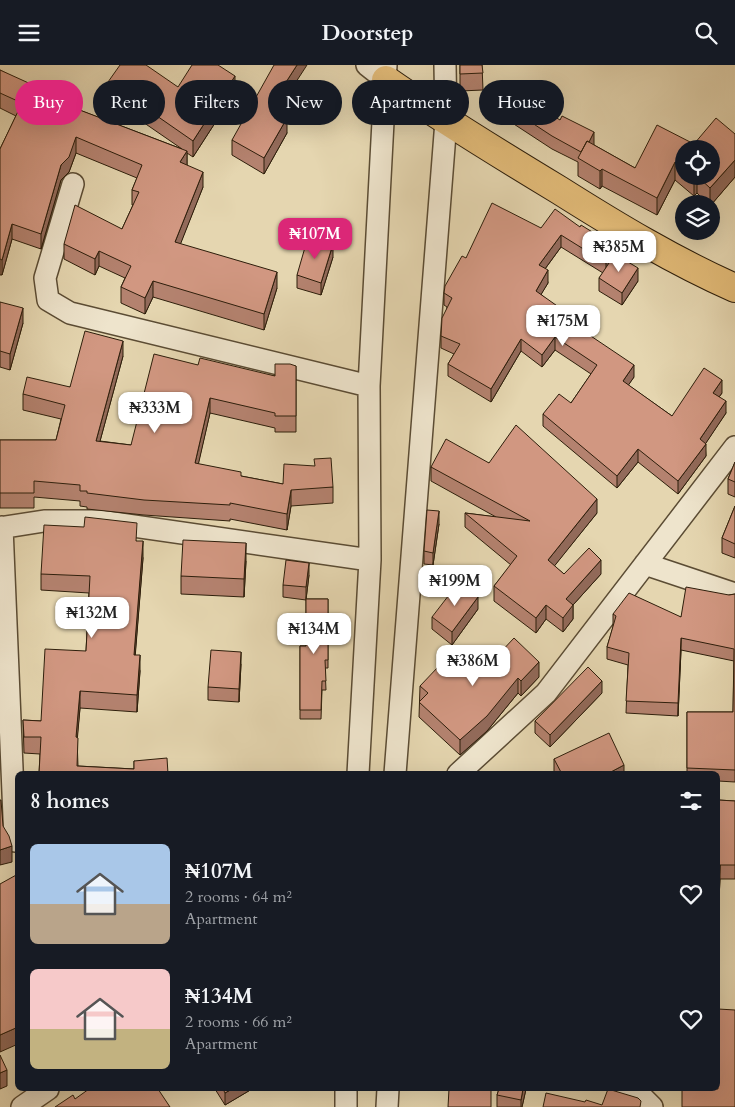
<!DOCTYPE html>
<meta charset="utf-8">
<style>
body{margin:0;font-family:Cardo,serif;background:#242831;color:#f1f3f6;height:100vh;display:flex;flex-direction:column;font-size:19px;white-space:nowrap}
*{box-sizing:border-box;margin:0}
p{font-size:16px;color:#9ea1a6}
.icon{flex:none;width:28px;height:28px;fill:none;stroke:currentColor;stroke-width:2;stroke-linecap:round;stroke-linejoin:round}
.map{position:relative;flex:1;overflow:hidden}
.side{position:absolute;left:15px;top:706px;width:705px;height:320px;display:flex;flex-direction:column;background:#171b24;border-radius:8px;box-shadow:0 5px 20px #0002}
.side>*{flex:none}
.banner{position:absolute;left:15px;top:15px;width:705px;height:45px;display:flex;gap:10px}
.tools{position:absolute;left:675px;top:75px;display:grid;gap:10px}
.tools a{display:grid;place-items:center;width:45px;height:45px;border-radius:50%;background:#171b24;box-shadow:0 5px 20px #0002;font-size:25px}
.price{position:absolute;translate:-50% -42px;padding:0 11px;border-radius:10px;background:#fff;color:#222;font-size:16px;line-height:32px;filter:drop-shadow(0 1px 2px #0008)}
.price::after{content:'';position:absolute;left:50%;top:30px;width:15px;height:11px;margin-left:-8px;background:inherit;clip-path:polygon(0 0,100% 0,50% 100%)}
.price.selected{background:#db2777;color:#fff}
ul{padding:0;list-style:none}
li{display:flex;align-items:center;gap:15px;height:125px;padding:0 15px}
li span{display:grid;place-items:center;flex:none;width:140px;height:100px;border-radius:8px;color:#555}
li>.icon{margin-inline-start:auto}
span .icon{width:60px;height:60px;fill:#fffc;stroke-width:1}
li b{font-size:21px}
h2{display:flex;justify-content:space-between;align-items:center;height:60px;padding:0 15px;font-size:21px}
.tag{padding:0 18px;border-radius:22px;background:#171b24;box-shadow:0 5px 20px #0002;font-size:18px;line-height:45px}
.tag.selected{background:#db2777;color:#fff}
header{display:flex;justify-content:space-between;align-items:center;height:65px;padding:0 15px;background:#171b24;font-size:22px;font-weight:800}
.map>svg:first-child{display:block}
</style>
<header><svg class="icon" aria-label="menu" viewBox="0 0 24 24"><path d="M4 6h16M4 12h16M4 18h16"/></svg>Doorstep<svg class="icon" aria-label="search" viewBox="0 0 24 24"><circle cx="10" cy="10" r="6"/><path d="M15 15l6 6"/></svg></header>
<div class="map">
<svg width="735" height="1042" viewBox="0 0 735 1042">
<rect width="100%" height="100%" fill="#e5d6b0"/>
<filter id="stains"><feTurbulence type="fractalNoise" baseFrequency=".004" numOctaves="4"/><feColorMatrix values="0 0 0 0 .2 0 0 0 0 .09 0 0 0 0 .02 0 0 0 .5 -.17"/></filter>
<radialGradient id="worn" r=".72"><stop offset=".6" stop-color="#630" stop-opacity="0"/><stop offset="1" stop-color="#630" stop-opacity=".3"/></radialGradient>
<g fill="none" stroke-linecap="round" stroke-linejoin="round">
<defs>
<path id="minor" d="M367,0L386,15
M73,119L45,213L48,235L70,248L369,321
M2,462L15,776
M0,463L44,456H99L370,495
M645,499L735,529
M358,709L370,495L369,321L386,0
M395,709L446,56L445,0
M458,709L546,628L735,382
M622,1024L638,1028L652,1042
M22,1042L48,1024
M346,1042V1024
M387,1042L388,1024"/>
<path id="major" d="M386,15C442,54 501,90 559,125C616,161 674,196 735,223"/>
</defs>
<use href="#minor" stroke="#5b4c34" stroke-width="24"/>
<use href="#major" stroke="#2d1e0b" stroke-width="30"/>
<use href="#minor" stroke="#eee4cc" stroke-width="21"/>
<use href="#major" stroke="#e2bb78" stroke-width="28"/>
</g>
<path fill="#b4826f" stroke="#2d1e0b" fill-rule="evenodd" d="M460,0H482L483,25L460,26Z
M0,5L66,40L182,84L108,33V17L235,27L193,92L187,88V100L203,122L180,179L277,223L264,265L153,232L145,249L121,238V222L125,213L99,201L95,210L64,194V179L122,164L133,140H132V125L137,113L76,88L69,107L61,115L41,184L12,174L2,210H0V84L16,51L0,43Z
M497,35L594,80L635,103L694,79L735,69V112L711,140V139H708L697,128L694,131L675,115L657,150L602,121L600,124L578,111V97L552,84L497,48ZM684,84L711,111H684Z
M277,46L287,68L264,109L232,90V75Z
M541,163L602,179L613,192L638,216L622,240L599,226V213L603,208L561,182L545,204L548,218L541,229L570,258L634,312L628,320L672,351L722,328L719,332L726,348L705,379L706,391L678,429L638,397L617,423L543,361V349L571,338L591,309L555,285L542,302L521,286L491,337L448,311V299L454,289L441,283V271L447,242L444,240V228L466,193Z
M333,192L321,230L297,223V210Z
M0,237L23,258L10,305L0,302Z
M123,291L100,376L131,380L198,300L275,311L296,301V367H275V363L210,348L198,399L241,411L283,419L333,422V438L291,441L287,465L230,454V456L144,450L87,444V442L80,441V436L34,432V443H0V375H56L61,354L23,345V329L70,322Z
M735,397V432L728,429V414Z
M489,398L597,448L554,501L564,509H601L573,540V554L563,567L546,554L536,568L494,536V521L511,500L465,462V448L496,452L431,416V402Z
M735,441V493L722,488V473Z
M439,459L433,500L424,499V486Z
M137,476L143,493L135,590L140,606L137,647L80,643L77,673L78,701L134,704V696L168,709H39L40,689L24,688L23,655L41,656L86,586L89,528L41,525V509Z
M246,496L244,532L181,529V511Z
M309,510L306,534H328V603H325L326,625H322L321,654H300V581H306V535L283,532V520Z
M735,529V717L718,716V709H687V647H733L734,596L681,585L678,651L626,648L628,600L607,594V582L613,562V549L681,552L729,530Z
M478,544L452,580L432,564V552Z
M241,599L239,637L208,635V622Z
M484,605L539,612L521,631L518,628L487,666L460,690L419,652L420,621Z
M602,628L550,682L535,668V656Z
M554,694L624,709H554Z
M718,735L735,736V814H720L718,854Z
M215,1024H252L225,1040Z
M499,1024H526L522,1042H497V1030Z"/>
<path fill="#926a5a" stroke="#2d1e0b" d="M297,0H307L270,57V42Z
M235,11V27L193,92V76Z
M287,53V68L264,109V93Z
M594,67V80L583,88Z
M76,72V88L69,107L61,115L41,184V169L61,100Z
M187,86V101L180,97Z
M735,95V112L711,140L710,139V123Z
M675,97V115L657,150V133Z
M602,104V121L600,124V106Z
M203,107V122L175,193V177Z
M697,111V128L694,131V114Z
M12,159V174L2,210V195Z
M561,170V182L539,212V200Z
M333,179V192L321,230V218Z
M99,186V201L95,210V194Z
M613,187V200L606,210V198Z
M638,203V216L622,240V228Z
M548,205V218L536,238V226Z
M277,207V223L264,265V249Z
M153,216V232L145,249V233Z
M23,243V258L10,305V289Z
M570,250V262L567,255Z
M555,272V285L542,302V290Z
M521,274V286L491,337V324Z
M123,276V291L96,391V376Z
M634,300V312L623,328V316Z
M722,315V328L713,340V328Z
M210,333V348L195,414V398Z
M726,336V348L700,387V374Z
M706,379V391L678,429V416Z
M638,384V397L617,423V411Z
M291,425V441L287,465V449Z
M597,434V448L548,509V495Z
M439,446V459L433,500V488Z
M143,476V493L134,606V590Z
M246,478V496L244,532V514Z
M601,495V509L573,540V554L563,567V553L566,534Z
M309,498V510L306,535V522Z
M478,532V544L452,580V567Z
M546,540V554L536,568V553Z
M681,573V585L678,651V638Z
M241,587V599L239,637V624Z
M140,590V606L137,647V630Z
M539,597V612L521,631V616Z
M518,613V628L487,666L460,690V675Z
M602,616V628L550,682V670Z
M80,626V643L76,689V672Z
M624,700V709H607Z
M12,781V797L0,800V785Z
M720,800V814L718,854V840Z
M18,962V979L0,987V970Z
M7,1005V1021L0,1024V1008Z
M232,1024H252L225,1040V1028Z
M523,1024H526L522,1042H521V1035Z"/>
<path fill="#d19781" stroke="#2d1e0b" d="M120,0H146L178,22L192,0H218L235,11L193,76L108,17Z
M274,0H297L270,42L287,53L264,93L232,75Z
M460,0H482L483,8L460,9Z
M0,5L66,35L64,39L187,86L180,97L203,107L175,177L277,207L264,249L153,216L145,233L121,222L131,201L99,186L95,194L64,179L75,140L122,164L139,127L132,125L142,100L76,72L69,92L61,100L41,169L12,159L2,195L0,194V84L22,38L0,28Z
M506,21L560,55L562,51L594,67L589,77L587,76L581,87L552,71L497,35Z
M716,53L735,69V95L710,123L697,111H711V84H684V105L675,97L657,133L602,104L600,106L578,93L587,76L635,103L657,60L694,79Z
M492,138L541,163L555,144L580,162L581,160L602,173L600,177L613,187L606,198L561,170L539,200L548,205L536,226L570,250L567,255L634,300L623,316L672,351L704,303L722,315L713,328L726,336L700,374L706,379L678,416L638,384L617,411L543,349L559,329L571,338L597,300L555,272L542,290L521,274L491,324L448,299L460,279L441,271L442,253L452,233L444,228L445,221L462,191L466,193Z
M308,172L333,179L321,218L297,210Z
M615,189L638,203L622,228L599,213Z
M0,237L23,243L10,289L0,286Z
M85,266L123,276L96,376L131,380L154,289L198,300L200,293L275,311V299H290L296,301V351H275V348L210,333L195,398L241,407V411L283,419L284,399L315,401L314,394L331,393L333,422L291,425L287,449L230,438V440L144,435L87,428V426H80V420L34,416V428H0V375H56L65,340L23,329L27,312L70,322Z
M516,360L597,434L548,495L564,509L589,483L601,495L566,534L573,540L563,553L546,540L536,553L494,521L517,491L465,448L530,456L431,402L446,374L489,398Z
M735,397V417L728,414Z
M735,441V479L722,473Z
M427,445L439,446L433,488L424,486Z
M85,452L137,458L136,476H143L134,590H140L137,630L80,626L76,672L78,673L77,701L134,704V696L167,693L168,709H39L41,672H24L23,655L41,656L45,584L86,586L90,511L41,509L44,460L84,462Z
M183,475L246,478L244,514L181,511Z
M286,495L309,498L306,522L283,520Z
M459,517L478,532L452,567L432,552Z
M686,522L729,530L735,529V705L687,703V647H733L734,584L681,573L678,638L626,636L629,588L607,582L616,551L613,549L629,528L681,552Z
M306,534H328V595H325L326,616H322L321,645H300V581H306Z
M514,573L539,597L521,616L518,613L487,651L460,675L419,637L428,628L420,621L457,582L484,605Z
M211,585L241,587L239,624L208,622Z
M588,602L602,616L550,670L535,656Z
M609,668L624,700L607,709H562L554,694Z
M0,735H1L3,761L9,771L12,781L0,785Z
M718,735L735,736V800H720L718,840Z
M18,809V962L0,970V819Z
M718,944L735,945V1042H682V1024H718Z
M0,990L7,1005L0,1008Z
M89,1024H158L170,1042H55L73,1030L75,1034Z
M223,1024H232L225,1028Z
M449,1024H491V1042H448Z
M499,1024H523L521,1035L497,1030Z
M608,1024L638,1033L641,1036L640,1042H543L546,1028L585,1037L586,1035L602,1040Z"/>
<rect width="100%" height="100%" filter="url(#stains)"/>
<rect width="100%" height="100%" fill="url(#worn)"/>
</svg>
<div class="tools">
<a><svg class="icon" aria-label="locate" viewBox="0 0 24 24"><circle cx="12" cy="12" r="6"/><path d="M12 2v4M12 18v4M2 12h4M18 12h4"/></svg></a>
<a><svg class="icon" aria-label="layers" viewBox="0 0 24 24"><path d="M12 4l9 5-9 5-9-5zM3 14l9 5 9-5"/></svg></a>
</div>
<b class="price selected" style="left:315px;top:195px">₦107M</b>
<b class="price" style="left:619px;top:208px">₦385M</b>
<b class="price" style="left:563px;top:282px">₦175M</b>
<b class="price" style="left:155px;top:369px">₦333M</b>
<b class="price" style="left:455px;top:542px">₦199M</b>
<b class="price" style="left:92px;top:574px">₦132M</b>
<b class="price" style="left:314px;top:590px">₦134M</b>
<b class="price" style="left:473px;top:622px">₦386M</b>
<div class="banner">
<a class="tag selected">Buy</a>
<a class="tag">Rent</a>
<a class="tag">Filters</a>
<a class="tag">New</a>
<a class="tag">Apartment</a>
<a class="tag">House</a>
</div>
<section class="side">
<h2>8 homes<svg class="icon" aria-label="filters" viewBox="0 0 24 24"><path d="M4 7h16M4 17h16"/><circle cx="9" cy="7" r="2"/><circle cx="15" cy="17" r="2"/></svg></h2>
<ul>
<li><span style="background:linear-gradient(#a9c7e8 60%,#b9a48a 0)"><svg class="icon" aria-label="home" viewBox="0 0 24 24"><path d="M3 11l9-7 9 7M6 9v11h12V9"/></svg></span><div><b>₦107M</b><p>2 rooms · 64 m²</p><p>Apartment</p></div><svg class="icon" aria-label="heart" viewBox="0 0 24 24"><path d="M12 20l-8-8c-3-5 5-10 8-4 3-6 11-1 8 4z"/></svg></li>
<li><span style="background:linear-gradient(#f6c9c9 60%,#c2b280 0)"><svg class="icon" aria-label="home" viewBox="0 0 24 24"><path d="M3 11l9-7 9 7M6 9v11h12V9"/></svg></span><div><b>₦134M</b><p>2 rooms · 66 m²</p><p>Apartment</p></div><svg class="icon" aria-label="heart" viewBox="0 0 24 24"><path d="M12 20l-8-8c-3-5 5-10 8-4 3-6 11-1 8 4z"/></svg></li>
</ul>
</section>
</div>
